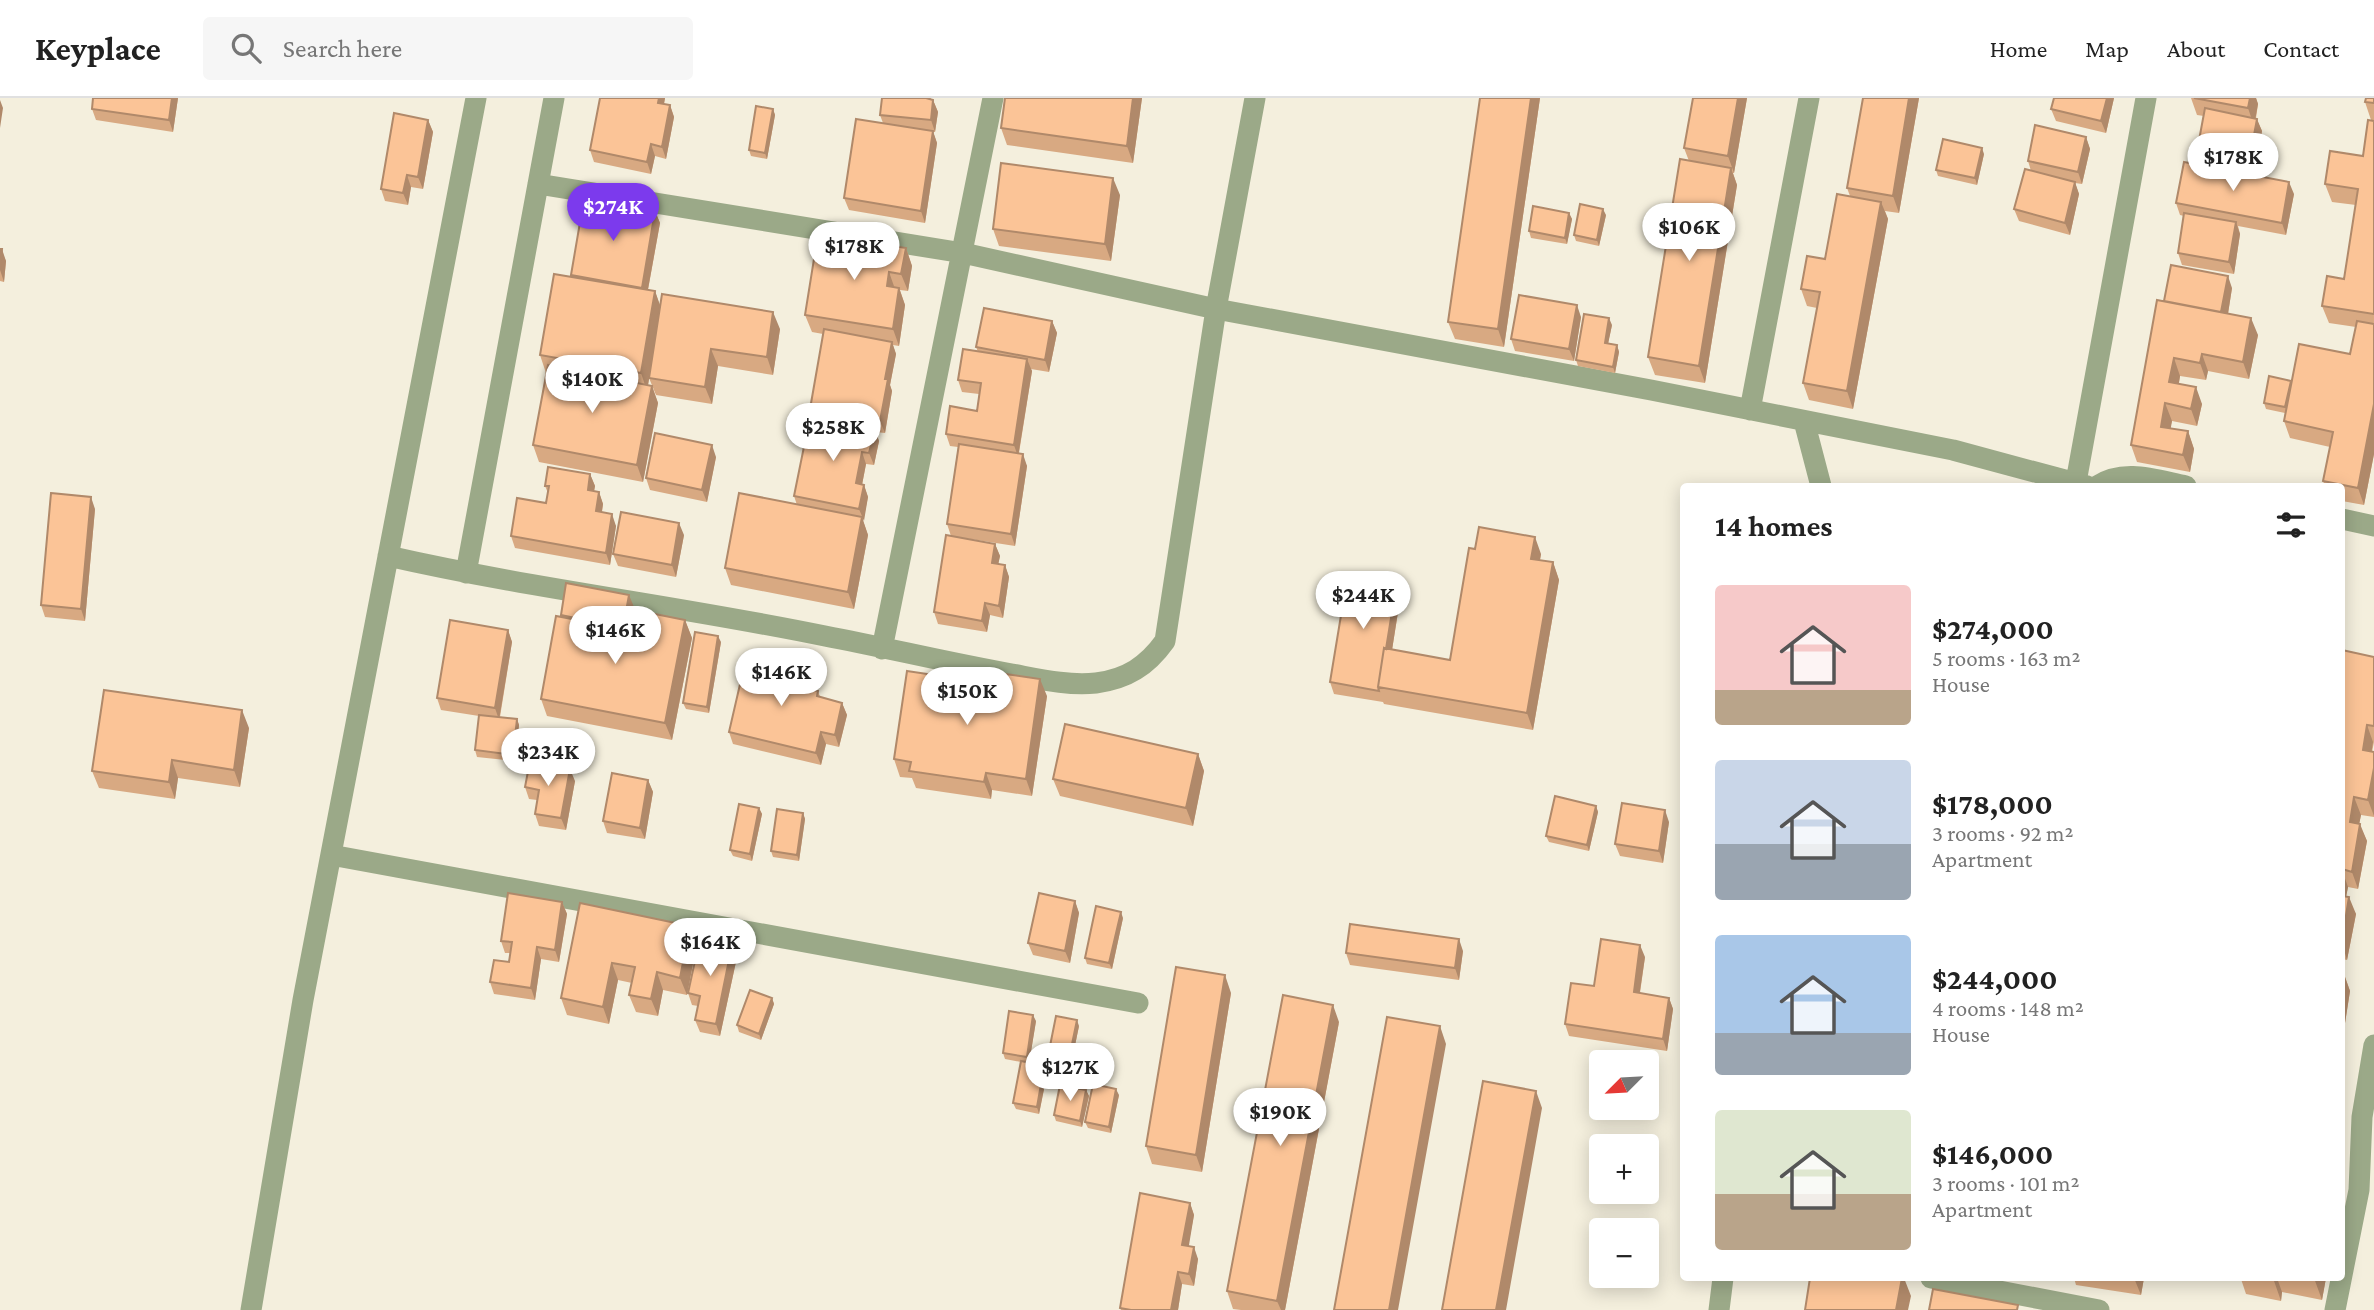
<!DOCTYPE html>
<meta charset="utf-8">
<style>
body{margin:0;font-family:"Crimson Pro",serif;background:#f6f6f6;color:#222;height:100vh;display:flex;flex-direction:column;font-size:26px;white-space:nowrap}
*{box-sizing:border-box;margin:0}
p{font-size:23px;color:#767676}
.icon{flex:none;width:38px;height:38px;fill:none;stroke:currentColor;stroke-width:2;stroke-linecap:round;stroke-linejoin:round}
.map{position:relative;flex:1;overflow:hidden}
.panel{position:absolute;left:1680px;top:385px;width:665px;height:798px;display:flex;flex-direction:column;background:#fff;border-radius:7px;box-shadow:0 4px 18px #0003}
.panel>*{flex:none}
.needle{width:46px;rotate:246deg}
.controls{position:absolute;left:1589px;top:952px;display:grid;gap:14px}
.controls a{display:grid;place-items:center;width:70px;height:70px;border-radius:7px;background:#fff;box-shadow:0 4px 18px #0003;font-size:35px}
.price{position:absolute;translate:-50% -60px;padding:0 16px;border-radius:24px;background:#fff;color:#222;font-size:23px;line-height:46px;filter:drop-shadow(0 2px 4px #0008)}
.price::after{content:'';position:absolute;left:50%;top:42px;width:21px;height:16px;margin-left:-10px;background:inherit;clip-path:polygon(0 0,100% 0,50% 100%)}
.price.active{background:#7c3aed;color:#fff}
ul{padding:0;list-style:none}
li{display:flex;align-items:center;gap:21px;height:175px;padding:0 35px}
li span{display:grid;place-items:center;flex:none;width:196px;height:140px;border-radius:7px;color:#555}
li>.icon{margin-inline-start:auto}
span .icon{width:84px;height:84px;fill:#fffc;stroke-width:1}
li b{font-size:30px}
h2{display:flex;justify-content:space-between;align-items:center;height:84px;padding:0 35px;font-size:30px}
header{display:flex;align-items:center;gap:42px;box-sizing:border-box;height:98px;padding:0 35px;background:#fff;border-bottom:2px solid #e0e0e0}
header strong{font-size:33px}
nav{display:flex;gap:38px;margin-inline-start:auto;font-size:24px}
.search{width:490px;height:63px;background:#f6f6f6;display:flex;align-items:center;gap:18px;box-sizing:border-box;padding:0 24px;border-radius:7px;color:#767676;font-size:26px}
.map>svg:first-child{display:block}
</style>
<header>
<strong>Keyplace</strong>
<div class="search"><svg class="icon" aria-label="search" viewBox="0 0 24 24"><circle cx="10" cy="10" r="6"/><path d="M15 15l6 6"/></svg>Search here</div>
<nav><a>Home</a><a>Map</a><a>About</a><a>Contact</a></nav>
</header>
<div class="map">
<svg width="2374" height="1212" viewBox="0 0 2374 1212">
<rect width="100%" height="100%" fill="#f4efdd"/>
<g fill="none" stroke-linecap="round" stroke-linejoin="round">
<path stroke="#9ba988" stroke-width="21" d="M538,86L963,155L1216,211L1651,292L1953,352L2087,388
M1750,312L1809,0
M1804,323L1821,388
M2076,384L2146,0
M2097,388C2124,370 2156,382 2186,388
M2342,421L2374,428
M388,458C533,491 680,508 825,538C888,550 949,565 1012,576C1039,581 1068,588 1096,585C1127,581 1147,568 1165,543L1216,211L1255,0
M466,475L554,0
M882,551L993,0
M331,757L1138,905
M1931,1180L2099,1212
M251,1212L303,902L476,0
M1719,1212L1723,1180
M2335,1212L2359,1092L2362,1019L2374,947"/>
</g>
<path fill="#d8a982" d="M178,0L173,34L96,22L92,11Z
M600,0H665L664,6L670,7L674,19L666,61L655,58L651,76L594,64L590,52Z
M882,0H931V2H933L938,14L935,34H933L937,45L925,125L849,112L844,100L883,25L880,17Z
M1142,0L1133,65L1007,47L1001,30Z
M1480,0H1540L1504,249L1455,241L1448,224Z
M1693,0H1747L1734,75H1733L1737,87L1705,285L1655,277L1648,259L1689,63L1684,50Z
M1863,0H1919L1899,115L1885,113L1888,121L1853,311L1809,302L1803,285L1817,210L1807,208L1801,191L1825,161L1850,98L1847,90Z
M2114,0L2106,35L2056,23L2051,11Z
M2191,0H2256L2258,6L2256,20L2262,33L2253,76L2201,65L2197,53L2204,18L2197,17Z
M2374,0V22H2371L2365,4Z
M773,11L775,17L767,61L751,58L749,52Z
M428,22L433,34L423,91L411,89L408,107L385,103L381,91Z
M2374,23V356L2364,407L2342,403V388H2325L2323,383L2330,349L2290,340L2284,323L2285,315L2266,311L2264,305L2291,285L2350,256L2356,229L2329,225L2322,208L2344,181L2356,107L2332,104L2325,86L2363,58Z
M2086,39L2090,51L2082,86L2075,85L2079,96L2070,137L2019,123L2014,111L2031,73L2028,63Z
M1984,56L1977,87L1938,78L1936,72Z
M2294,96L2286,137L2238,128L2240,136L2234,176L2182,167L2178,155L2184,118L2180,117L2176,105Z
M1120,97L1111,163L999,148L993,131Z
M655,113L660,125L648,192L655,193L660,208L780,231L773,277L718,268L712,306L656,297L649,280L648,287L652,288L658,305L643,384L539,364L533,347L546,275L540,257L572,179L571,177Z
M1569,115L1572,121L1567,146L1531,140L1529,133Z
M1606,117L1599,148L1576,143L1574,137Z
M906,150L912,168L908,193L900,192L905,207L899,248L893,247L896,256L890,287L892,293L885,335L875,334L879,343L874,367L866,366L862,387H864L868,399L863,423L868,437L854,511L731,487L725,470L797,407L794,398L813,319L810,311L823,236L812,234L805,217Z
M0,151L6,163L4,184L0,183Z
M2232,190L2228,216L2258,237L2249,281L2208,273L2206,282L2180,278L2179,285L2202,306L2197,328L2172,323L2170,330L2188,333L2194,351L2190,374L2137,364L2131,347L2164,203Z
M1581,219L1574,263L1515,253L1511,241Z
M1052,223L1057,235L1049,274L1031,271L1032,273L1019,355L1027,368L1015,448L951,438L947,426L958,349L950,348L946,336L977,313L979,296L962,294L958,282L978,254L976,249Z
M1612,227L1608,245L1617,247L1619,254L1615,275L1578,268L1576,262Z
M716,359L707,404L650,392L646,380Z
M590,376L595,388L594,393L599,394L603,406L602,414L616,428L610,467L515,450L511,438L546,405L548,395L545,388Z
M95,411L85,523L45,519L41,507Z
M684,437L676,479L618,468L613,456Z
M995,446L1000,458L998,466L1005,467L1009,479L1003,520L990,517L987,534L938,526L934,514Z
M1475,451L1541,456L1540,462L1553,464L1559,482L1533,632L1384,606L1383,604L1334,596L1330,584L1397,483L1401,495L1392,552L1450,562Z
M634,509L629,532L641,534L685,522L692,540L672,642L547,618L541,601L561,519V517Z
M508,532L512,544L500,619L517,621L519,627L515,663L477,659L475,652L479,618L441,612L437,600Z
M721,544L709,615L686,611L683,605Z
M2342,552L2374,559V644L2372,654H2374V719L2361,717L2359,726L2367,743L2358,791L2348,789L2346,799L2356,816L2347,862L2342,861Z
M790,577L788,586L818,593L820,599L842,605L847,617L839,649L826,646L821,667L733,646L729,634Z
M961,581L967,599L987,603L1047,598L1032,698L992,692L991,701L916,690L912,680L900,679L894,661Z
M249,630L240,689L178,680L175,701L99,690L92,673Z
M1198,656L1204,673L1193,728L1060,698L1053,681Z
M648,682L653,694L645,741L607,735L603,723Z
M575,683L566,732L539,728L535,716L537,702L529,701L525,689Z
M1596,708L1598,714L1589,753L1549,744L1546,738Z
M759,710L762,716L752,763L733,758L730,752Z
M803,715L805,721L799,763L773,759L771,753Z
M1669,724L1663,765L1620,758L1615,746Z
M1075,803L1079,815L1070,865L1033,857L1028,845Z
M562,804L567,816L559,864L541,861L535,902L494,896L490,884L509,864L510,855H505L501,843Z
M580,805L690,828L697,845L687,897L663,892L658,918L636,914L629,897L632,885L618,882L609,926L567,917L561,900Z
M1123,820L1112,871L1087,866L1085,860Z
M1463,853L1459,882L1350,867L1346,855Z
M737,859L720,938L700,934L695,922L698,908L692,907L688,895Z
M1645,859L1640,895L1669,900L1673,911L1667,953L1569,938L1565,926L1594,888Z
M2342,870L2350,893L2345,925H2342Z
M1231,895L1202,1074L1152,1066L1146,1048Z
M772,900L774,906L761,942L739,934L737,927Z
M1036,923L1029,965L1046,968L1079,928L1067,986L1046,981L1039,1016L1016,1011L1013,1005L1021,964L1005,961L1003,955Z
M1339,924L1285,1212H1241L1233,1211L1227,1193Z
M1086,992L1089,998L1082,1029L1056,1023L1054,1017Z
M1119,997L1111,1035L1088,1030L1085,1024Z
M1190,1105L1194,1117L1188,1148L1198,1161L1194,1188L1182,1186L1178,1212H1121L1120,1210Z
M2074,1180H2144L2141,1197L2076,1187Z
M2238,1180H2326L2322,1202L2282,1194L2281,1203L2246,1196L2241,1181Z"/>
<path fill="#b0896a" d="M172,0H178L173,34L169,22Z
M659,0H665L662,16L658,5Z
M1133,0H1142L1133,65L1127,48Z
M1531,0H1540L1504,249L1498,231Z
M1738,0H1747L1734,75L1728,58Z
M1909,0H1919L1899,115L1893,98Z
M2107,0H2114L2106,35L2101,23Z
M2250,0H2256L2258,6L2254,28L2248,10Z
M0,2L3,10L0,30Z
M933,2L938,14L935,34L931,22Z
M670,7L674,19L666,61L662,49Z
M773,11L775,17L767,61L765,55Z
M2257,21L2262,33L2253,76L2249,64Z
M428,22L433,34L423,91L418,79Z
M933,33L937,45L925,125L921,113Z
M2086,39L2090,51L2082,86L2078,74Z
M651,46L655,58L651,76L647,64Z
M1982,50L1984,56L1977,87L1975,80Z
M1731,70L1737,87L1705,285L1699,268Z
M407,77L411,89L408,107L403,95Z
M1113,80L1120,97L1111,163L1105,146Z
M2075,84L2079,96L2070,137L2065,125Z
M2289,84L2294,96L2286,137L2282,125Z
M1881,104L1888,121L1853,311L1847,293Z
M1603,111L1606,117L1599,148L1597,142Z
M655,113L660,125L646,202L642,190Z
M1569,115L1572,121L1567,146L1565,140Z
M2236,124L2240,136L2234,176L2229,164Z
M906,150L912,168L908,193L901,176Z
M2,151L6,163L4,184L0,172Z
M889,174L895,191L887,188Z
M2228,178L2232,190L2226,228L2221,216Z
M899,190L905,207L899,248L893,231Z
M655,193L661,210L647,293L641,275Z
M1577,207L1581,219L1574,263L1569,251Z
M773,214L780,231L773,277L767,259Z
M1609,220L1612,227L1607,251L1605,245Z
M2251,220L2258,237L2249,281L2243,264Z
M1052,223L1057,235L1049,274L1045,262Z
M892,244L896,256L890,287L892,293L885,335L880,323L885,281Z
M1617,247L1619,254L1615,275L1613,269Z
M711,251L718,268L712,306L705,289Z
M2202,256L2208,273L2206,282L2200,265Z
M2174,260L2180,278L2176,301L2169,284Z
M1027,261L1032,273L1018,359L1014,347Z
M652,288L658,305L643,384L637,367Z
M2196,289L2202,306L2197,328L2191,311Z
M2165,305L2172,323L2168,346L2161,329Z
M2374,306V356L2364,407L2358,390Z
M875,331L879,343L874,367L869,355Z
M2188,333L2194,351L2190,374L2183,357Z
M712,347L716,359L707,404L702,392Z
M862,354L866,366L860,397L856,385Z
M1023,356L1027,368L1015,448L1011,436Z
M590,376L595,388L592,404L588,392Z
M864,387L868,399L864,423L859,411Z
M599,394L603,406L600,425L596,413Z
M91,399L95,411L85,523L81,511Z
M612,416L616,428L610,467L606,455Z
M862,419L868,437L854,511L848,494Z
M679,425L684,437L676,479L672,467Z
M1535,439L1541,456L1537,478L1531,461Z
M995,446L1000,458L996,477L992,465Z
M1553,464L1559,482L1533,632L1527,615Z
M1005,467L1009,479L1003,520L999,508Z
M1397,483L1401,495L1386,590L1379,589Z
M629,497L634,509L628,542L623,530Z
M985,505L990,517L987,534L982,523Z
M685,522L692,540L672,642L665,625Z
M508,532L512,544L499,622L495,610Z
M718,538L721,544L709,615L707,609Z
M785,565L790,577L785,596L781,584Z
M961,581L967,598L965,615L959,598Z
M1040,581L1047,598L1032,698L1026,681Z
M842,605L847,617L839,649L835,637Z
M242,612L249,630L240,689L234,672Z
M517,621L519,627L515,663L513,657Z
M2367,627L2373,644L2369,670L2363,652Z
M821,634L826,646L821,667L816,655Z
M1198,656L1204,673L1193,728L1186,710Z
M172,662L178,680L175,701L169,684Z
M2374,670V718L2368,702Z
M570,671L575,683L566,732L561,720Z
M986,675L992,692L991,701L984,684Z
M648,682L653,694L645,741L640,730Z
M2354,699L2361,717L2356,742L2350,724Z
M1596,708L1598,714L1589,753L1587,747Z
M759,710L762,716L752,763L750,756Z
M1665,712L1669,724L1663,765L1659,753Z
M803,715L805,721L799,763L797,757Z
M2360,726L2367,743L2358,791L2352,774Z
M2342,772L2348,789L2343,814L2342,811Z
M2349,799L2356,816L2347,862L2342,845V842Z
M1075,803L1079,815L1070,865L1065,853Z
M562,804L567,816L559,864L555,852Z
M1121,814L1123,820L1112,871L1109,865Z
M690,828L697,845L687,897L680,880Z
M1459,841L1463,853L1459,882L1455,870Z
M732,847L737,859L720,938L716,926Z
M1640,847L1645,859L1638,906L1634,894Z
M537,849L541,861L535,902L531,890Z
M612,865L618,882L609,926L603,909Z
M2342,871L2350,893L2345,925L2342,916Z
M657,874L663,892L658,918L651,901Z
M1225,877L1231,895L1202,1074L1196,1057Z
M772,900L774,906L761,942L759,936Z
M1669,900L1673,911L1667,953L1663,941Z
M1333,907L1339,924L1285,1212H1281L1277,1203Z
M1033,917L1036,923L1029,966L1027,959Z
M1077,922L1079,928L1067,986L1065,980Z
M1440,928L1446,946L1398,1212H1389Z
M1043,975L1046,981L1039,1016L1037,1009Z
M1116,991L1119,997L1111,1035L1109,1029Z
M1086,992L1089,998L1082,1029L1080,1023Z
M1536,993L1542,1010L1506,1212H1496Z
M1190,1105L1194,1117L1187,1159L1182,1147Z
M1194,1149L1198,1161L1194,1188L1189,1176Z
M1178,1174L1182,1186L1178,1212H1171Z
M1902,1180H1904L1911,1198L1908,1212H1896Z
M2134,1180H2144L2141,1197Z
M2273,1180H2277L2282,1194L2281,1203Z
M2314,1180H2326L2322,1202Z"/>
<path fill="#fbc497" stroke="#b0896a" stroke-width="2" d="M93,0H172L169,22L92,11Z
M600,0H659L658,5L670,7L662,49L651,46L647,64L590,52Z
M882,0H926L933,2L931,22L880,17Z
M1005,0H1133L1127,48L1001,30Z
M1480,0H1531L1498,231L1448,224Z
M1693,0H1738L1728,58L1684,50Z
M1863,0H1909L1893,98L1847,90Z
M2054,0H2107L2101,23L2051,11Z
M2194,0H2250L2248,10Z
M2366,0H2374V5L2365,4Z
M756,8L773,11L765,55L749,52Z
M2205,10L2257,21L2249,64L2197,53Z
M394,15L428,22L418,79L407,77L403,95L381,91Z
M856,21L933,33L921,113L844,100Z
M2368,22L2374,23V216L2322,208L2327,178L2344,181L2358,91L2325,86L2330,53L2363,58Z
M2035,27L2086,39L2078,74L2028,63Z
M1943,41L1982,50L1975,80L1936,72Z
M1680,61L1731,70L1699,268L1648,259Z
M2184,64L2289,84L2282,125L2176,105Z
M1001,65L1113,80L1105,146L993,131Z
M2025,71L2075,84L2065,125L2014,111Z
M1837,96L1881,104L1847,293L1803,285L1820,194L1801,191L1807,158L1825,161Z
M584,101L655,113L642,190L571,177Z
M1580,106L1603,111L1597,142L1574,137Z
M1533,108L1569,115L1565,140L1529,133Z
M2184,115L2236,124L2229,164L2178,155Z
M818,136L906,150L901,176L889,174L887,188L899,190L893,231L805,217Z
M0,151H2L0,172Z
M2171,167L2228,178L2221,214L2164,203Z
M554,176L655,193L641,275L540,257Z
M662,196L773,214L767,259L711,251L705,289L649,280Z
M1519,197L1577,207L1569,251L1511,241Z
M2157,202L2251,220L2243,264L2202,256L2200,265L2174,260L2169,284L2196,289L2191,311L2165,305L2161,329L2188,333L2183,357L2131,347Z
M984,210L1052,223L1045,262L976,249Z
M1584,216L1609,220L1605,245L1617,247L1613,269L1576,262Z
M2357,223L2374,226V306L2358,390L2323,383L2333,334L2284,323L2299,246L2350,256Z
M824,231L892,244L885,281H888L880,323L810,311Z
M963,251L1027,261L1014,347L946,336L950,308L977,313L981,285L958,282Z
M548,267L652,288L637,367L533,347Z
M2269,278L2291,283L2285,309L2264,305Z
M810,319L875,331L869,355L862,354L856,385L864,387L859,411L794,398Z
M655,335L712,347L702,392L646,380Z
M959,346L1023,356L1011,436L947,426Z
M548,369L590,376L588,392L599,394L596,413L612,416L606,455L511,438L517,400L546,405L549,388H545Z
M51,395L91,399L81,511L41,507Z
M739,395L862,419L848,494L725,470Z
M621,414L679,425L672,467L613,456Z
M1479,429L1535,439L1531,461L1553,464L1527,615L1378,589L1384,550L1450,562L1469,450L1475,451Z
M946,437L995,446L992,465L1005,467L999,508L985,505L982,523L934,514Z
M1348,475L1397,483L1386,551L1384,550L1378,589L1379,593L1330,584Z
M566,485L629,497L623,530L561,517Z
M645,514L685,522L665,625L541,601L556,518L641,534Z
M450,522L508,532L495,610L437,600Z
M695,534L718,538L707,609L683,605Z
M2342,552L2374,559V628L2367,627L2363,652L2374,654V670L2368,702L2354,699L2350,724L2360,726L2352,774L2342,771Z
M747,556L785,565L781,584L818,593L817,598L842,605L835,637L821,634L816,655L729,634Z
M907,573L961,581L959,598L987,603L991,574L1040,581L1026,681L986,675L984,684L909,673L911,664L894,661Z
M104,592L242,612L234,672L172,662L169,684L92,673Z
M479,617L517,621L513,657L475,652Z
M1065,626L1198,656L1186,710L1053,681Z
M530,663L570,671L561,720L535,716L539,692L525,689Z
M612,675L648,682L640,730L603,723Z
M1555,698L1596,708L1587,747L1546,738Z
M1622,705L1665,712L1659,753L1615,746Z
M739,706L759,710L750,756L730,752Z
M777,711L803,715L797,757L771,753Z
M508,795L562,804L555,852L537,849L531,890L490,884L494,862L509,864L512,844L501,843Z
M1039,795L1075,803L1065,853L1028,845Z
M2342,798L2349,799L2342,842Z
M580,805L690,828L680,880L657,874L651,901L629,897L635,869L612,865L603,909L561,900Z
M1096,808L1121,814L1109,865L1085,860Z
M1350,826L1459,841L1455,870L1346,855Z
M700,840L732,847L716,926L695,922L700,898L688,895Z
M1601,841L1640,847L1634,894L1669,900L1663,941L1565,926L1571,885L1594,888Z
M1176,869L1225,877L1196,1057L1146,1048Z
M750,892L772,900L759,936L737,927Z
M1283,897L1333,907L1277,1203L1227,1193Z
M1009,913L1033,917L1027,959L1003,955Z
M1056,918L1077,922L1065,980L1043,975L1037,1009L1013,1005L1021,963L1046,968Z
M1387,919L1440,928L1389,1212H1334Z
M1483,983L1536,993L1496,1212H1442Z
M1093,986L1116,991L1109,1029L1085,1024Z
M1060,987L1086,992L1080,1023L1054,1017Z
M1140,1095L1190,1105L1182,1147L1194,1149L1189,1176L1178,1174L1171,1212H1131L1120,1210Z
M1810,1180H1902L1896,1212H1805Z
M1933,1191L2018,1207L2017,1212H1929Z"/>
</svg>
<div class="controls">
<a><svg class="needle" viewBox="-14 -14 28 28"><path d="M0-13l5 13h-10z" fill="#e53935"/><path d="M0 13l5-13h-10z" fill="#767676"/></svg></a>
<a>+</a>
<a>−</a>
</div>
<b class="price" style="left:2233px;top:95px">$178K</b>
<b class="price active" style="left:613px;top:145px">$274K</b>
<b class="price" style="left:1689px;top:165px">$106K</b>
<b class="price" style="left:854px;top:184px">$178K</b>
<b class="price" style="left:592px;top:317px">$140K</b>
<b class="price" style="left:833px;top:365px">$258K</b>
<b class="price" style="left:1363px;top:533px">$244K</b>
<b class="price" style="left:615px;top:568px">$146K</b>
<b class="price" style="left:781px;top:610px">$146K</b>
<b class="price" style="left:967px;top:629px">$150K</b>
<b class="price" style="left:548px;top:690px">$234K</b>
<b class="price" style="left:710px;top:880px">$164K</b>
<b class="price" style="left:1070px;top:1005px">$127K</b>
<b class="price" style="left:1280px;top:1050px">$190K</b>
<section class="panel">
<h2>14 homes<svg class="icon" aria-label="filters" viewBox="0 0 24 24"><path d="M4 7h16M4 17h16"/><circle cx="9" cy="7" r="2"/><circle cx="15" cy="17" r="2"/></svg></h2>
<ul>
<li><span style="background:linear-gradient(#f6c9c9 75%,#b9a48a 0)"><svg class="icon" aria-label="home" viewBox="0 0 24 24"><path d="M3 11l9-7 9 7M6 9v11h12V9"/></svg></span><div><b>$274,000</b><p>5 rooms · 163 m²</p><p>House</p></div></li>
<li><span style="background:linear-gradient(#c9d6e8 60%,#9aa5b1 0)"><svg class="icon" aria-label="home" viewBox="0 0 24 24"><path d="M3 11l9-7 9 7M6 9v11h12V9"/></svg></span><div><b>$178,000</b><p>3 rooms · 92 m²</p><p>Apartment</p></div></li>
<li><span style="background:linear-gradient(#a9c7e8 70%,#9aa5b1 0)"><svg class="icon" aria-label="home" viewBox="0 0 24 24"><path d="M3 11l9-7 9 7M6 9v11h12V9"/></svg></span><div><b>$244,000</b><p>4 rooms · 148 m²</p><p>House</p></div></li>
<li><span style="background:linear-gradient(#dfe7d0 60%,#b9a48a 0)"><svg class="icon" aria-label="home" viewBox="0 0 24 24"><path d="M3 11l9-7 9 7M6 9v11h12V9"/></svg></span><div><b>$146,000</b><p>3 rooms · 101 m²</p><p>Apartment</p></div></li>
</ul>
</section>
</div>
